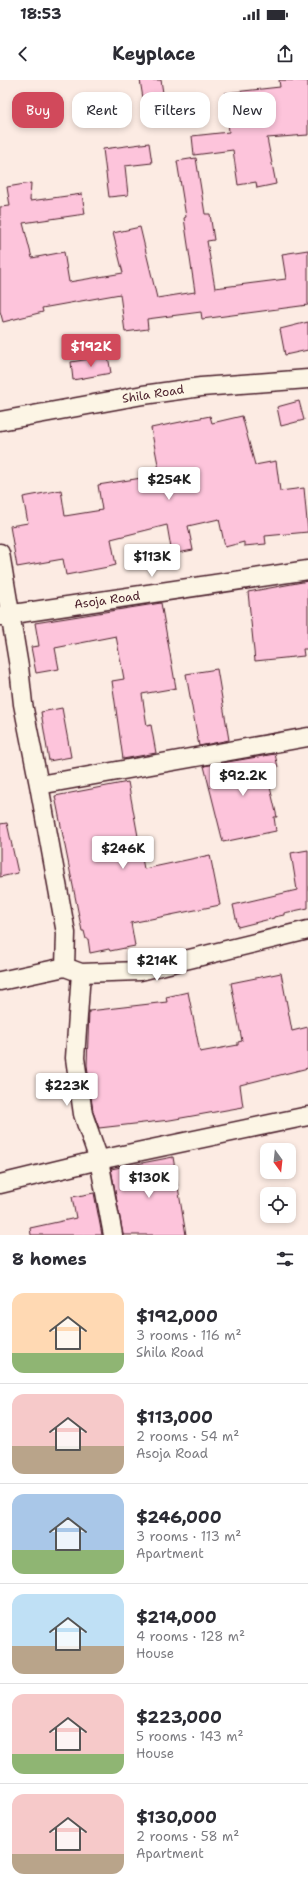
<!DOCTYPE html>
<meta charset="utf-8">
<style>
body{margin:0;font-family:"Shantell Sans",sans-serif;background:#f2f2f3;color:#2b2b33;height:100vh;display:flex;flex-direction:column;font-size:15px;white-space:nowrap}
*{box-sizing:border-box;margin:0}
p{font-size:13px;color:#7c7c81}
.icon{flex:none;width:22px;height:22px;fill:none;stroke:currentColor;stroke-width:2;stroke-linecap:round;stroke-linejoin:round}
.map{position:relative;height:1155px;overflow:hidden}
.drawer{display:flex;flex-direction:column;background:#fff;flex:1}
.drawer>*{flex:none}
.banner{position:absolute;left:12px;top:12px;width:284px;height:36px;display:flex;gap:8px}
.needle{width:26px;rotate:165deg}
.tools{position:absolute;left:260px;top:1063px;display:grid;gap:8px}
.tools a{display:grid;place-items:center;width:36px;height:36px;border-radius:8px;background:#fff;box-shadow:0 2px 6px #0003;font-size:20px}
.price{position:absolute;translate:-50% -34px;padding:0 9px;border-radius:4px;background:#fff;color:#222;font-size:13px;line-height:26px;filter:drop-shadow(0 1px 2px #0008)}
.price::after{content:'';position:absolute;left:50%;top:24px;width:12px;height:9px;margin-left:-6px;background:inherit;clip-path:polygon(0 0,100% 0,50% 100%)}
.price.selected{background:#d1495b;color:#fff}
ul{padding:0;list-style:none}
li{display:flex;align-items:center;gap:12px;height:100px;padding:0 12px}
li+li{border-top:1px solid #e1e1e2}
li span{display:grid;place-items:center;flex:none;width:112px;height:80px;border-radius:12px;color:#555}
li>.icon{margin-inline-start:auto}
span .icon{width:48px;height:48px;fill:#fffc;stroke-width:1}
li b{font-size:17px}
h2{display:flex;justify-content:space-between;align-items:center;height:48px;padding:0 12px;font-size:17px}
.tag{padding:0 14px;border-radius:12px;background:#fff;box-shadow:0 2px 6px #0003;font-size:14px;line-height:36px}
.tag.selected{background:#d1495b;color:#fff}
.status{display:flex;justify-content:space-between;align-items:center;height:28px;padding:0 20px;background:#fff;direction:ltr}
.status svg{height:11px;fill:currentColor}
header{display:flex;justify-content:space-between;align-items:center;height:52px;padding:0 12px;background:#fff;font-size:18px;font-weight:700}
.map>svg:first-child{display:block}
</style>
<div class="status"><b>18:53</b><svg viewBox="0 0 49 12"><path d="M0 12V9h3v3zM5 12V6h3v6zM10 12V3h3v9zM15 12V0h3v12zM26 1h20v11H26zM47 4h2v5h-2z"/></svg></div>
<header><svg class="icon" aria-label="back" viewBox="0 0 24 24"><path d="M15 5l-7 7 7 7"/></svg>Keyplace<svg class="icon" aria-label="share" viewBox="0 0 24 24"><path d="M12 15V3M7 8l5-5 5 5M5 13v7h14v-7"/></svg></header>
<div class="map">
<svg width="308" height="1155" viewBox="0 0 308 1155">
<rect width="100%" height="100%" fill="#fcebe3"/>
<filter id="ink" filterUnits="userSpaceOnUse"><feTurbulence type="fractalNoise" baseFrequency=".025" numOctaves="2"/><feDisplacementMap in="SourceGraphic" scale="8" xChannelSelector="R" yChannelSelector="G"/><feConvolveMatrix kernelMatrix="1 2 1 2 8 2 1 2 1" color-interpolation-filters="sRGB"/></filter>
<g filter="url(#ink)">
<path fill="#fdc4db" stroke="#4a1f2b" d="M140,0H161L166,32L146,36Z
M279,0L308,1V55L267,58L276,104L257,108L256,102L238,105L233,70L194,75L192,56L229,52L225,13L280,7Z
M149,63L152,83L125,86L128,115L109,117L103,69Z
M196,78L205,134H210L214,160L207,161L215,208L286,199L282,174L308,170V225L202,239L201,232L147,239L148,249L125,252L120,214L42,228L43,232L3,242L0,231V127L10,126L7,107L31,103L30,121L82,114L85,134L23,143L32,178L64,172L69,202L123,193L113,153L140,147L157,218L195,212L184,138L186,137L177,81Z
M308,242V270L285,275L280,249Z
M108,276L111,293L73,300L71,282Z
M299,321L304,340L281,346L277,327Z
M210,336L212,343L242,336L255,385L276,381L280,411L304,408L308,452L265,456L266,464L244,466V462L225,467L219,439L188,446L193,470L172,474L167,445L111,459L116,485L108,487L66,495L63,479L17,487L10,446L28,443L23,417L61,410L65,436L102,430L98,405L160,395L151,348Z
M308,501V569H303L304,576L255,581L248,512Z
M161,523L176,608L142,614L147,646L151,645L156,673L123,679L112,601L124,599L116,556L55,568L59,589L36,593L31,567L39,566L35,543Z
M217,589L229,660L199,666L186,594Z
M62,628L71,677L49,681L41,632Z
M275,674L278,687L266,690L277,737H274L276,751L223,762L204,686Z
M128,702L144,789L210,775L220,825L131,843L135,866L110,871L109,869L90,873L88,859H86L84,851H82L55,716Z
M7,743L18,793L0,797V744Z
M308,770V828L284,833V835L274,837V838L238,847L233,825L297,810L291,773Z
M281,893L292,951L308,947V988L240,1005L243,1027L170,1040L99,1048L93,1032L87,985L89,931L167,922L166,917L188,912L200,972L238,965V962L242,961L231,903Z
M173,1077L186,1155H123L111,1089Z
M94,1113L102,1155H31L30,1148L76,1138L72,1117Z"/>
<g fill="none" stroke-linecap="round" stroke-linejoin="round">
<defs>
<path id="minor" d="M0,341L143,315L201,307L308,299
M0,473L19,587L23,624L39,705L66,853L65,887
M0,536L308,490
M39,705L308,657
M81,893L75,978L83,1034L99,1080L113,1155
M0,901L65,887L81,893L140,891L308,850
M0,1104L99,1080L308,1036"/>
</defs>
<use href="#minor" stroke="#4a1f2b" stroke-width="21"/>
<use href="#minor" stroke="#fcf5e5" stroke-width="18"/>
</g>
</g>
<g text-anchor="middle" dominant-baseline="central" stroke-width="4" stroke-linejoin="round" paint-order="stroke">
<g font-size="12" fill="#4a1f2b" stroke="#fcf5e5">
<text transform="translate(153 314) rotate(-9)">Shila Road</text>
<text transform="translate(107 520) rotate(-8)">Asoja Road</text>
</g>
</g>
</svg>
<div class="tools">
<a><svg class="needle" viewBox="-14 -14 28 28"><path d="M0-13l5 13h-10z" fill="#e53935"/><path d="M0 13l5-13h-10z" fill="#7c7c81"/></svg></a>
<a><svg class="icon" aria-label="locate" viewBox="0 0 24 24"><circle cx="12" cy="12" r="6"/><path d="M12 2v4M12 18v4M2 12h4M18 12h4"/></svg></a>
</div>
<b class="price selected" style="left:91px;top:288px">$192K</b>
<b class="price" style="left:169px;top:421px">$254K</b>
<b class="price" style="left:152px;top:498px">$113K</b>
<b class="price" style="left:243px;top:717px">$92.2K</b>
<b class="price" style="left:123px;top:790px">$246K</b>
<b class="price" style="left:157px;top:902px">$214K</b>
<b class="price" style="left:67px;top:1027px">$223K</b>
<b class="price" style="left:149px;top:1119px">$130K</b>
<div class="banner">
<a class="tag selected">Buy</a>
<a class="tag">Rent</a>
<a class="tag">Filters</a>
<a class="tag">New</a>
</div>
</div>
<section class="drawer">
<h2>8 homes<svg class="icon" aria-label="filters" viewBox="0 0 24 24"><path d="M4 7h16M4 17h16"/><circle cx="9" cy="7" r="2"/><circle cx="15" cy="17" r="2"/></svg></h2>
<ul>
<li><span style="background:linear-gradient(#ffd9b3 75%,#8fb573 0)"><svg class="icon" aria-label="home" viewBox="0 0 24 24"><path d="M3 11l9-7 9 7M6 9v11h12V9"/></svg></span><div><b>$192,000</b><p>3 rooms · 116 m²</p><p>Shila Road</p></div></li>
<li><span style="background:linear-gradient(#f6c9c9 65%,#b9a48a 0)"><svg class="icon" aria-label="home" viewBox="0 0 24 24"><path d="M3 11l9-7 9 7M6 9v11h12V9"/></svg></span><div><b>$113,000</b><p>2 rooms · 54 m²</p><p>Asoja Road</p></div></li>
<li><span style="background:linear-gradient(#a9c7e8 70%,#8fb573 0)"><svg class="icon" aria-label="home" viewBox="0 0 24 24"><path d="M3 11l9-7 9 7M6 9v11h12V9"/></svg></span><div><b>$246,000</b><p>3 rooms · 113 m²</p><p>Apartment</p></div></li>
<li><span style="background:linear-gradient(#bfe0f5 65%,#b9a48a 0)"><svg class="icon" aria-label="home" viewBox="0 0 24 24"><path d="M3 11l9-7 9 7M6 9v11h12V9"/></svg></span><div><b>$214,000</b><p>4 rooms · 128 m²</p><p>House</p></div></li>
<li><span style="background:linear-gradient(#f6c9c9 75%,#8fb573 0)"><svg class="icon" aria-label="home" viewBox="0 0 24 24"><path d="M3 11l9-7 9 7M6 9v11h12V9"/></svg></span><div><b>$223,000</b><p>5 rooms · 143 m²</p><p>House</p></div></li>
<li><span style="background:linear-gradient(#f6c9c9 75%,#b9a48a 0)"><svg class="icon" aria-label="home" viewBox="0 0 24 24"><path d="M3 11l9-7 9 7M6 9v11h12V9"/></svg></span><div><b>$130,000</b><p>2 rooms · 58 m²</p><p>Apartment</p></div></li>
</ul>
</section>
